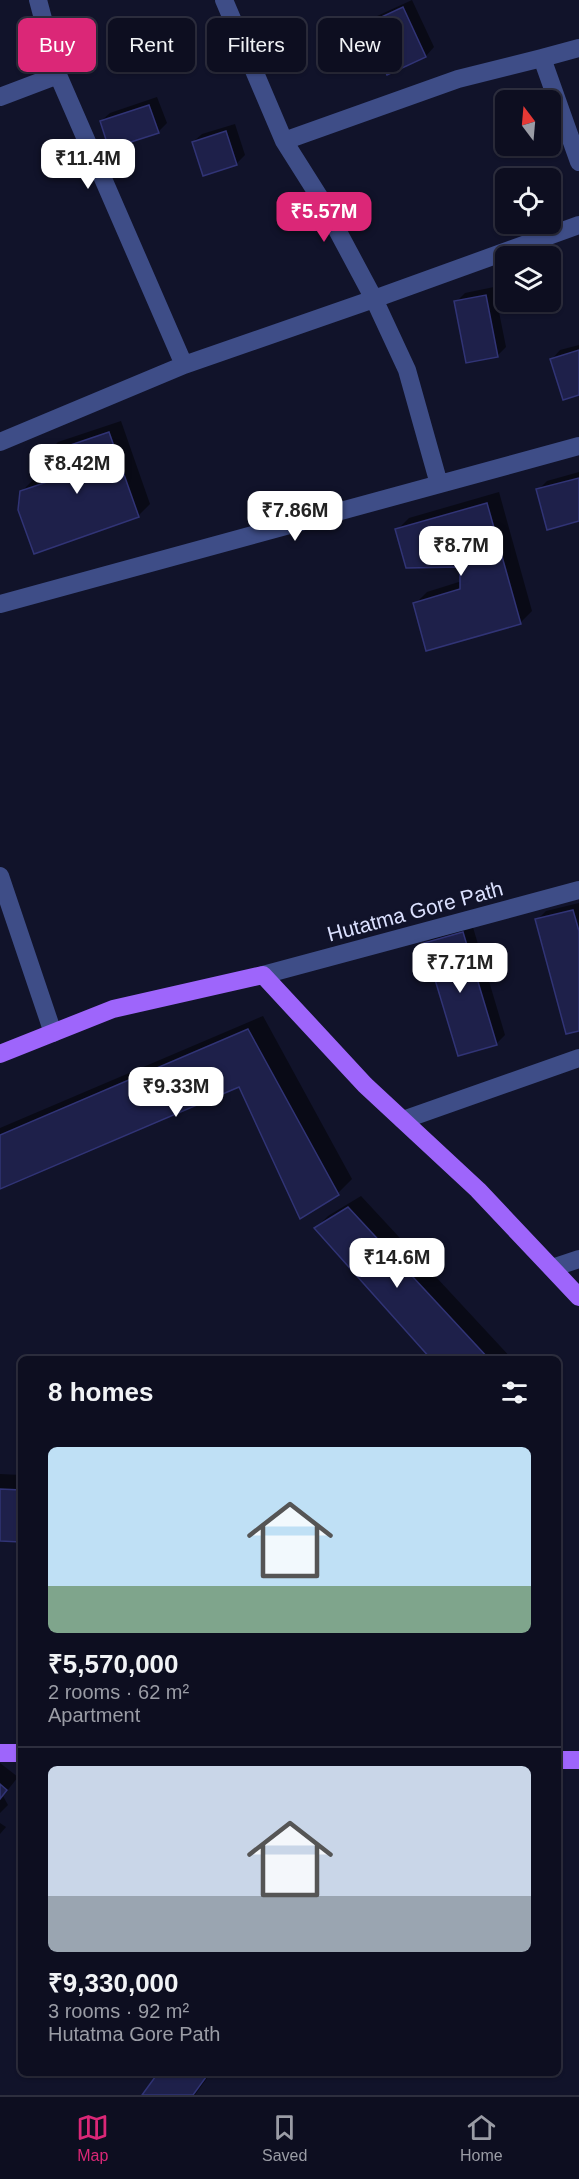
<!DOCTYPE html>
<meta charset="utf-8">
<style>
body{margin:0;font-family:Helvetica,sans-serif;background:#1b1c2d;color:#f1f3f6;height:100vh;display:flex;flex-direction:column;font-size:22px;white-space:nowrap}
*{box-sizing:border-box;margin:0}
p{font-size:20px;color:#9a9ca5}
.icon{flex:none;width:33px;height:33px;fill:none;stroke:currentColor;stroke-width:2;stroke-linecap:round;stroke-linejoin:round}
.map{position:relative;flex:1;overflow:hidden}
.sheet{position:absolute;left:18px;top:1356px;width:543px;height:720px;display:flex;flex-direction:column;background:#0d0e20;border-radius:9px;box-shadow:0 2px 4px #0004,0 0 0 2px #2d2e3e}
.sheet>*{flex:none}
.hud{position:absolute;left:18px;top:18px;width:543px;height:54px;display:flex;gap:12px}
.needle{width:39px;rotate:344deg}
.fabs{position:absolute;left:495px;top:90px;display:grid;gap:12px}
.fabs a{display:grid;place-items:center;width:66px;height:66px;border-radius:9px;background:#0d0e20;box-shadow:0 2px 4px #0004,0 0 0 2px #2d2e3e;font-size:30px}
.price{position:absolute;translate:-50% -51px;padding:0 14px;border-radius:12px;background:#fff;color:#222;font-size:20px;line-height:39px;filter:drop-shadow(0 2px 3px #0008)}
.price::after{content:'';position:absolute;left:50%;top:36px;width:18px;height:14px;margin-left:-9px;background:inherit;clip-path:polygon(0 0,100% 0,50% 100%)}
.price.on{background:#db2777;color:#fff}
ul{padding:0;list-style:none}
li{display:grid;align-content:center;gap:12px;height:318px;padding:0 30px}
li+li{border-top:2px solid #2d2e3e}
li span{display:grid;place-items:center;height:186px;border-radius:9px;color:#555}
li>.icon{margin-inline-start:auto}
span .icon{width:108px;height:108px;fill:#fffc;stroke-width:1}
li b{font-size:26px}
h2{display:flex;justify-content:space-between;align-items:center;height:72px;padding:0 30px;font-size:26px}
.chip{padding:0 21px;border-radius:9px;background:#0d0e20;box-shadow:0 2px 4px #0004,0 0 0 2px #2d2e3e;font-size:21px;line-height:54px}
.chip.on{background:#db2777;color:#fff}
.tabs{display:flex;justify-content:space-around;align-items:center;height:84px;border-top:2px solid #2d2e3e;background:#0d0e20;font-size:16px;color:#9a9ca5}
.tabs a{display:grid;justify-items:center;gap:3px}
.tabs .on{color:#db2777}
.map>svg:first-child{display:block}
</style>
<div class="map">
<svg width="579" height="2095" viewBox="0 0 579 2095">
<rect width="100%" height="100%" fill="#11132a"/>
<path fill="#0007" d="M412,0L434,47L426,56L388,73L366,25L375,17Z
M157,97L167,123L158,132L101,121L110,113Z
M235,124L245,155L236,164L193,142L202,134Z
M494,287L506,347L497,356L456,302L465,293Z
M579,345V394L552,359L560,350Z
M121,421L150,504L138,516L21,492L33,480L52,473L46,454L58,442Z
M579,472V520L538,490L547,481Z
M499,492L532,611L520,623L415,604L427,592L462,581V566L397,530L409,518Z
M579,903V1029L537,920L546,911Z
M472,924L505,1035L496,1044L426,944L434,935Z
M263,1016L352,1179L338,1193L240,1085L0,1188V1128Z
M361,1196L512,1359H433L316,1228L328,1216Z
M0,1474L21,1475V1540L0,1539Z
M0,1763L18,1777L3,1796L8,1805L0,1813Z
M0,1823L6,1827L0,1834Z
M160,2073H211L195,2095H144Z"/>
<path fill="#1e204a" stroke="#313476" stroke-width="1.5" d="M403,7L426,57L387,75L364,25Z
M149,105L159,133L109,149L100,121Z
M226,131L237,165L203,176L192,142Z
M486,295L498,357L466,363L454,301Z
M579,350V395L563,400L550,359Z
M109,432L139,517L34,554L18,510L20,491L53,480L44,454Z
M579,478V521L547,530L536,489Z
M487,503L521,624L426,651L413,603L460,589V567L406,568L395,529Z
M573,910L579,931V1031L566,1034L535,919Z
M463,932L497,1045L458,1056L424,943Z
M248,1029L339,1195L300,1219L239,1087L0,1189V1135Z
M348,1207L489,1359H431L314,1228Z
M0,1489L21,1490V1542L0,1541Z
M0,1784L7,1790L0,1799Z
M158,2073H209L193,2095H142Z"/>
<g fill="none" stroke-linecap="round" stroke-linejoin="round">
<path stroke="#3e4d87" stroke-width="18" d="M38,0L58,75L184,365
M224,0L284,141L320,198L374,299L407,370L439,484
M579,48L542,58L579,162
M0,97L58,75
M284,141L458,79L542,58
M0,442L184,365L374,299L579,225
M0,604L579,446
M0,876L53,1033
M263,975L579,890
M403,1120L579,1058
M552,1268L579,1259"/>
<path stroke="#9e65fb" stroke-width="18" d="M0,1054L113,1009L263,975L365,1085L478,1190L579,1297
M0,1753H21
M558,1760H579"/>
</g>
<g text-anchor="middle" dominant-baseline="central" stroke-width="5" stroke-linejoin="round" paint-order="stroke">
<g font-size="21" fill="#dbe0fe" stroke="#11132a">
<text transform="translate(415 911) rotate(-15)">Hutatma Gore Path</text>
</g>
</g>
</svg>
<div class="fabs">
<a><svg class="needle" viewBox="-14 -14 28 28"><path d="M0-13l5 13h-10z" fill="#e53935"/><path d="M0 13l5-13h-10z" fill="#9a9ca5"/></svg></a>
<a><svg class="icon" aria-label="locate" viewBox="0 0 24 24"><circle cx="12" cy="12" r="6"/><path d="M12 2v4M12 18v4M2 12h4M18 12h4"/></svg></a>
<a><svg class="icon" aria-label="layers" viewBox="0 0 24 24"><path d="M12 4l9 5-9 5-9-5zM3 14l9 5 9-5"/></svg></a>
</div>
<b class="price" style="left:88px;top:190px">₹11.4M</b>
<b class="price on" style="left:324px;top:243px">₹5.57M</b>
<b class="price" style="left:77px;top:495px">₹8.42M</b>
<b class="price" style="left:295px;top:542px">₹7.86M</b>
<b class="price" style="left:461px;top:577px">₹8.7M</b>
<b class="price" style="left:460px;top:994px">₹7.71M</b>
<b class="price" style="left:176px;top:1118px">₹9.33M</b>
<b class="price" style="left:397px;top:1289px">₹14.6M</b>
<div class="hud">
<a class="chip on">Buy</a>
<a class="chip">Rent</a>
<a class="chip">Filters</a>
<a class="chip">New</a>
</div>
<section class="sheet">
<h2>8 homes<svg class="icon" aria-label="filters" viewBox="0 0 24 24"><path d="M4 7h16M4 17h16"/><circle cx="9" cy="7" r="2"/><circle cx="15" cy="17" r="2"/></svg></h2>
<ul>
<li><span style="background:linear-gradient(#bfe0f5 75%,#7fa58c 0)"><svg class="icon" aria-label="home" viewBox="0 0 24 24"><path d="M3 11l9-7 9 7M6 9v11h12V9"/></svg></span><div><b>₹5,570,000</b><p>2 rooms · 62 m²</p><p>Apartment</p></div></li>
<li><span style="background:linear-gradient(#c9d6e8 70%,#9aa5b1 0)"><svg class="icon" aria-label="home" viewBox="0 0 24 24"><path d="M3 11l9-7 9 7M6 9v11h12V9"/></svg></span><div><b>₹9,330,000</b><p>3 rooms · 92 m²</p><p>Hutatma Gore Path</p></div></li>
</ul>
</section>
</div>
<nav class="tabs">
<a class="on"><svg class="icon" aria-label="map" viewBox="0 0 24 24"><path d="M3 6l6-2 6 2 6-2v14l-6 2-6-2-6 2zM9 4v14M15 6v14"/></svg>Map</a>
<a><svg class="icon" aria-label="saved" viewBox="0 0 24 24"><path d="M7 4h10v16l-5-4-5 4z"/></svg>Saved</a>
<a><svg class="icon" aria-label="home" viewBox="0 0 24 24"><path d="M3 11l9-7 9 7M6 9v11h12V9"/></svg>Home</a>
</nav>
